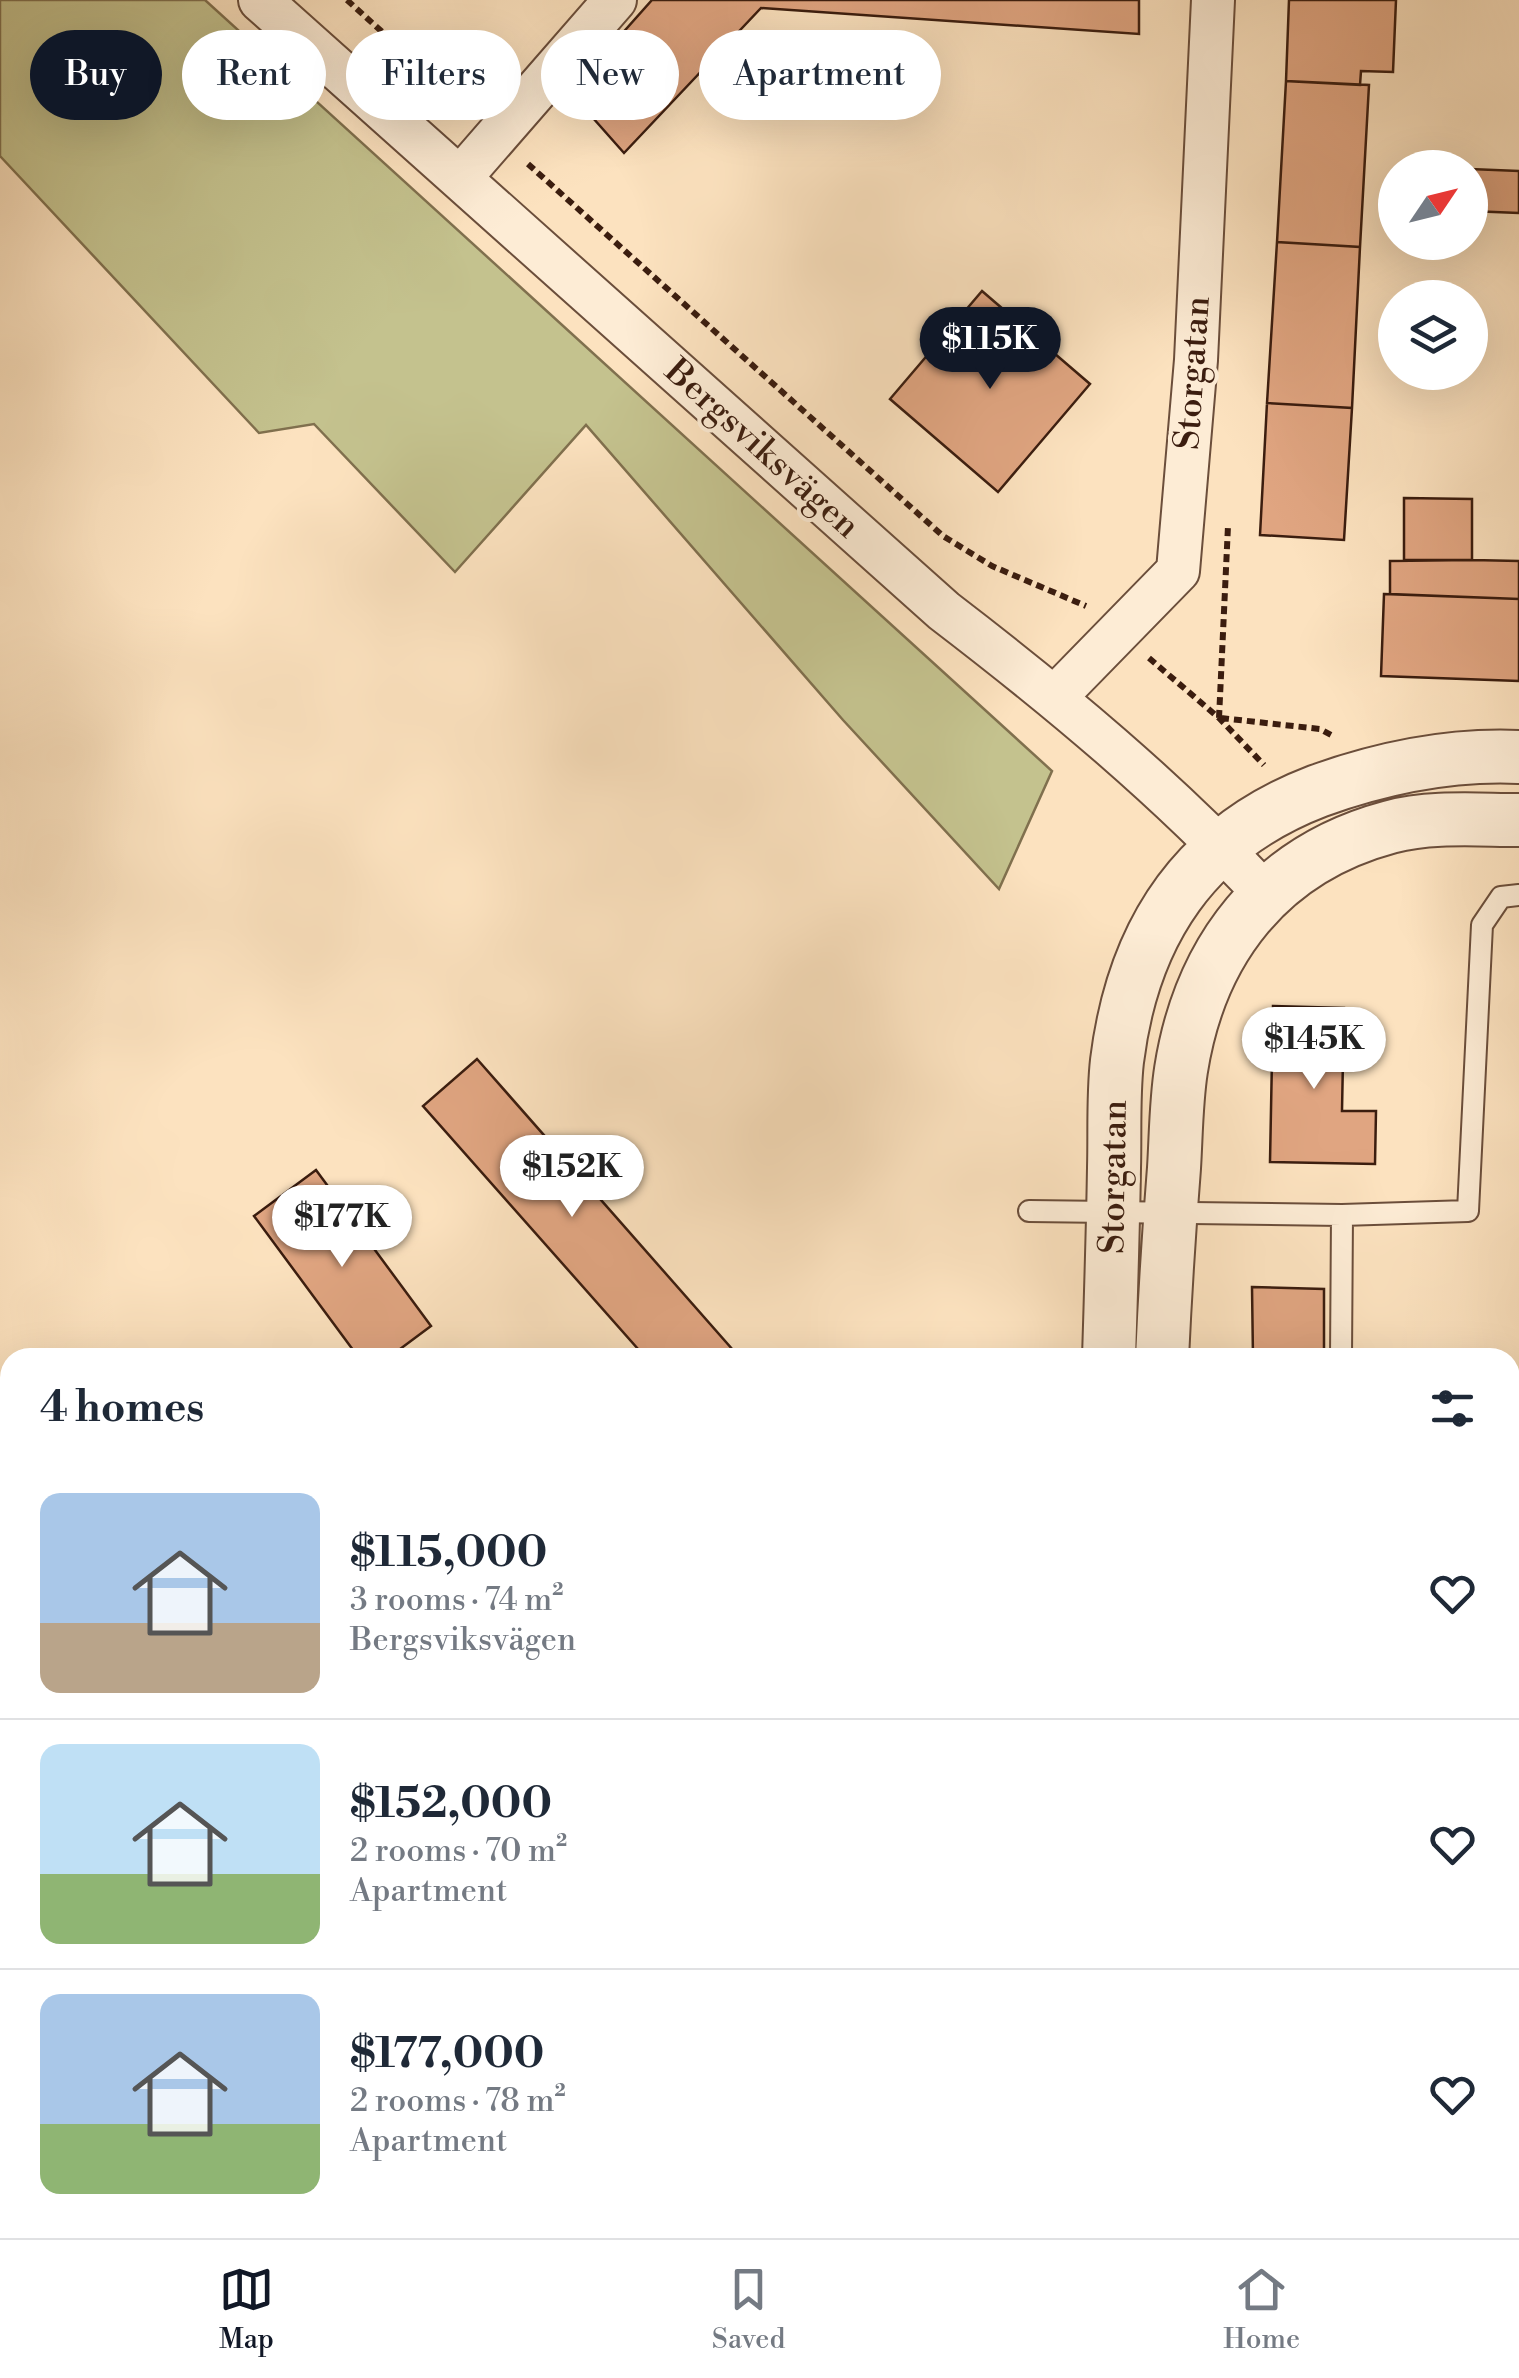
<!DOCTYPE html>
<meta charset="utf-8">
<style>
body{margin:0;font-family:"Libre Bodoni",serif;background:#f6f6f7;color:#1f2937;height:100vh;display:flex;flex-direction:column;font-size:38px;white-space:nowrap}
*{box-sizing:border-box;margin:0}
p{font-size:32px;color:#747a83}
.icon{flex:none;width:55px;height:55px;fill:none;stroke:currentColor;stroke-width:2;stroke-linecap:round;stroke-linejoin:round}
.map{position:relative;flex:1;overflow:hidden}
.side{position:absolute;left:0px;top:1348px;width:1520px;height:892px;display:flex;flex-direction:column;background:#fff;border-radius:30px 30px 0 0;box-shadow:0 10px 40px #0002}
.side>*{flex:none}
.hud{position:absolute;left:30px;top:30px;width:1000px;height:90px;display:flex;gap:20px}
.needle{width:65px;rotate:55deg}
.fabs{position:absolute;left:1378px;top:150px;display:grid;gap:20px}
.fabs a{display:grid;place-items:center;width:110px;height:110px;border-radius:50%;background:#fff;box-shadow:0 10px 40px #0002;font-size:50px}
.price{position:absolute;translate:-50% -85px;padding:0 22px;border-radius:35px;background:#fff;color:#222;font-size:32px;line-height:65px;filter:drop-shadow(0 2px 5px #0008)}
.price::after{content:'';position:absolute;left:50%;top:60px;width:30px;height:22px;margin-left:-15px;background:inherit;clip-path:polygon(0 0,100% 0,50% 100%)}
.price.selected{background:#111827;color:#fff}
ul{padding:0;list-style:none}
li{display:flex;align-items:center;gap:30px;height:250px;padding:0 40px}
li+li{border-top:2px solid #e0e1e3}
li span{display:grid;place-items:center;flex:none;width:280px;height:200px;border-radius:20px;color:#555}
li>.icon{margin-inline-start:auto}
span .icon{width:120px;height:120px;fill:#fffc;stroke-width:1}
li b{font-size:42px}
h2{display:flex;justify-content:space-between;align-items:center;height:120px;padding:0 40px;font-size:42px}
.chip{padding:0 35px;border-radius:45px;background:#fff;box-shadow:0 10px 40px #0002;font-size:35px;line-height:90px}
.chip.selected{background:#111827;color:#fff}
.tab-bar{display:flex;justify-content:space-around;align-items:center;height:140px;border-top:2px solid #e0e1e3;background:#fff;font-size:28px;color:#747a83}
.tab-bar a{display:grid;justify-items:center;gap:5px}
.tab-bar .selected{color:#111827}
.map>svg:first-child{display:block}
</style>
<div class="map">
<svg width="1519" height="2238" viewBox="0 0 1519 2238">
<rect width="100%" height="100%" fill="#fce2bf"/>
<filter id="stains"><feTurbulence type="fractalNoise" baseFrequency=".002" numOctaves="4"/><feColorMatrix values="0 0 0 0 .2 0 0 0 0 .09 0 0 0 0 .02 0 0 0 .5 -.17"/></filter>
<radialGradient id="worn" r=".72"><stop offset=".6" stop-color="#630" stop-opacity="0"/><stop offset="1" stop-color="#630" stop-opacity=".3"/></radialGradient>
<path fill="#c4c28e" stroke="#80704e" stroke-width="2.5" d="M0,0H205L1052,771L999,889L843,720L586,425L455,572L314,424L259,433L0,156Z
M1510,1439H1519V1621H1510Z"/>
<path fill="#e0a581" stroke="#3b1d0f" stroke-width="2.5" d="M652,0H1139V34L761,8L624,153L570,92Z
M1289,0H1396L1393,72L1361,71L1360,85L1286,81Z
M1286,81L1369,85L1360,247L1277,242Z
M1470,169L1519,171V213L1470,211Z
M1277,242L1360,247L1352,408L1267,403Z
M982,291L1090,384L998,492L890,399Z
M1267,403L1352,408L1344,540L1260,535Z
M1404,498L1472,499V560H1404Z
M1472,560L1519,561V599L1390,594V561Z
M1384,594L1519,599V681L1381,676Z
M1273,1006L1344,1008L1342,1111H1376L1375,1164L1270,1162Z
M477,1059L740,1358H646L423,1106Z
M316,1170L431,1326L388,1358H359L254,1216Z
M1252,1287L1324,1289V1358H1253Z
M1510,1390H1519V1439H1510Z
M1510,1621H1515L1513,1681H1510Z
M1515,1621H1519V1682L1513,1681Z
M0,1788L10,1789V2230H39L38,2238H0Z
M1510,1795H1519V2094H1510Z
M1510,2131H1519V2238H1482V2230H1510Z
M215,2230H521L520,2238H215Z
M602,2230H710L709,2238H602Z
M990,2230H1077V2238H990Z
M1226,2230H1260L1259,2238H1225Z"/>
<g fill="none" stroke-linecap="round" stroke-linejoin="round">
<defs>
<path id="service" d="M1029,1211L1342,1215L1468,1211L1482,925L1501,897L1519,895
M1341,1358L1342,1215"/>
<path id="minor" d="M260,0L944,611C1059,699 1167,789 1266,895
M460,178L615,0
M1056,696L1178,571L1196,360L1213,0
M1510,1740L1519,1741
M173,2238L174,2230
M567,2238V2230
M1131,2238V2230"/>
<path id="tertiary" d="M1109,1358C1111,1294 1113,1231 1114,1168C1115,1133 1113,1096 1117,1061C1133,932 1195,838 1318,791C1382,768 1451,754 1519,757
M1162,1358C1165,1294 1169,1231 1174,1168C1176,1136 1176,1102 1181,1070C1200,949 1270,859 1390,827C1431,816 1477,820 1519,820
M0,1629H10
M0,1689H10"/>
</defs>
<use href="#service" stroke="#6b4e3b" stroke-width="24"/>
<use href="#minor" stroke="#6b4e3b" stroke-width="46"/>
<use href="#tertiary" stroke="#6b4e3b" stroke-width="56"/>
<path stroke="#3b1d0f" stroke-width="6" stroke-dasharray="8 5" stroke-linecap="butt" d="M347,0L466,108
M528,164L943,536L992,566L1086,606
M1149,658L1219,718L1264,765
M1219,718L1228,526
M1221,718L1320,729L1335,737
M1510,1375H1519
M0,1766H10"/>
<use href="#service" stroke="#fdecd5" stroke-width="20"/>
<use href="#minor" stroke="#fdecd5" stroke-width="42"/>
<use href="#tertiary" stroke="#fdecd5" stroke-width="52"/>
</g>
<g text-anchor="middle" dominant-baseline="central" stroke-width="8" stroke-linejoin="round" paint-order="stroke">
<g font-size="35" fill="#3b1d0f" stroke="#fdecd5">
<text transform="translate(1193 373) rotate(-86)">Storgatan</text>
<text transform="translate(762 449) rotate(42)">Bergsviksvägen</text>
<text transform="translate(1114 1177) rotate(-89)">Storgatan</text>
</g>
</g>
<rect width="100%" height="100%" filter="url(#stains)"/>
<rect width="100%" height="100%" fill="url(#worn)"/>
</svg>
<div class="fabs">
<a><svg class="needle" viewBox="-14 -14 28 28"><path d="M0-13l5 13h-10z" fill="#e53935"/><path d="M0 13l5-13h-10z" fill="#747a83"/></svg></a>
<a><svg class="icon" aria-label="layers" viewBox="0 0 24 24"><path d="M12 4l9 5-9 5-9-5zM3 14l9 5 9-5"/></svg></a>
</div>
<b class="price selected" style="left:990px;top:392px">$115K</b>
<b class="price" style="left:1314px;top:1092px">$145K</b>
<b class="price" style="left:572px;top:1220px">$152K</b>
<b class="price" style="left:342px;top:1270px">$177K</b>
<div class="hud">
<a class="chip selected">Buy</a>
<a class="chip">Rent</a>
<a class="chip">Filters</a>
<a class="chip">New</a>
<a class="chip">Apartment</a>
</div>
<section class="side">
<h2>4 homes<svg class="icon" aria-label="filters" viewBox="0 0 24 24"><path d="M4 7h16M4 17h16"/><circle cx="9" cy="7" r="2"/><circle cx="15" cy="17" r="2"/></svg></h2>
<ul>
<li><span style="background:linear-gradient(#a9c7e8 65%,#b9a48a 0)"><svg class="icon" aria-label="home" viewBox="0 0 24 24"><path d="M3 11l9-7 9 7M6 9v11h12V9"/></svg></span><div><b>$115,000</b><p>3 rooms · 74 m²</p><p>Bergsviksvägen</p></div><svg class="icon" aria-label="heart" viewBox="0 0 24 24"><path d="M12 20l-8-8c-3-5 5-10 8-4 3-6 11-1 8 4z"/></svg></li>
<li><span style="background:linear-gradient(#bfe0f5 65%,#8fb573 0)"><svg class="icon" aria-label="home" viewBox="0 0 24 24"><path d="M3 11l9-7 9 7M6 9v11h12V9"/></svg></span><div><b>$152,000</b><p>2 rooms · 70 m²</p><p>Apartment</p></div><svg class="icon" aria-label="heart" viewBox="0 0 24 24"><path d="M12 20l-8-8c-3-5 5-10 8-4 3-6 11-1 8 4z"/></svg></li>
<li><span style="background:linear-gradient(#a9c7e8 65%,#8fb573 0)"><svg class="icon" aria-label="home" viewBox="0 0 24 24"><path d="M3 11l9-7 9 7M6 9v11h12V9"/></svg></span><div><b>$177,000</b><p>2 rooms · 78 m²</p><p>Apartment</p></div><svg class="icon" aria-label="heart" viewBox="0 0 24 24"><path d="M12 20l-8-8c-3-5 5-10 8-4 3-6 11-1 8 4z"/></svg></li>
</ul>
</section>
</div>
<nav class="tab-bar">
<a class="selected"><svg class="icon" aria-label="map" viewBox="0 0 24 24"><path d="M3 6l6-2 6 2 6-2v14l-6 2-6-2-6 2zM9 4v14M15 6v14"/></svg>Map</a>
<a><svg class="icon" aria-label="saved" viewBox="0 0 24 24"><path d="M7 4h10v16l-5-4-5 4z"/></svg>Saved</a>
<a><svg class="icon" aria-label="home" viewBox="0 0 24 24"><path d="M3 11l9-7 9 7M6 9v11h12V9"/></svg>Home</a>
</nav>
